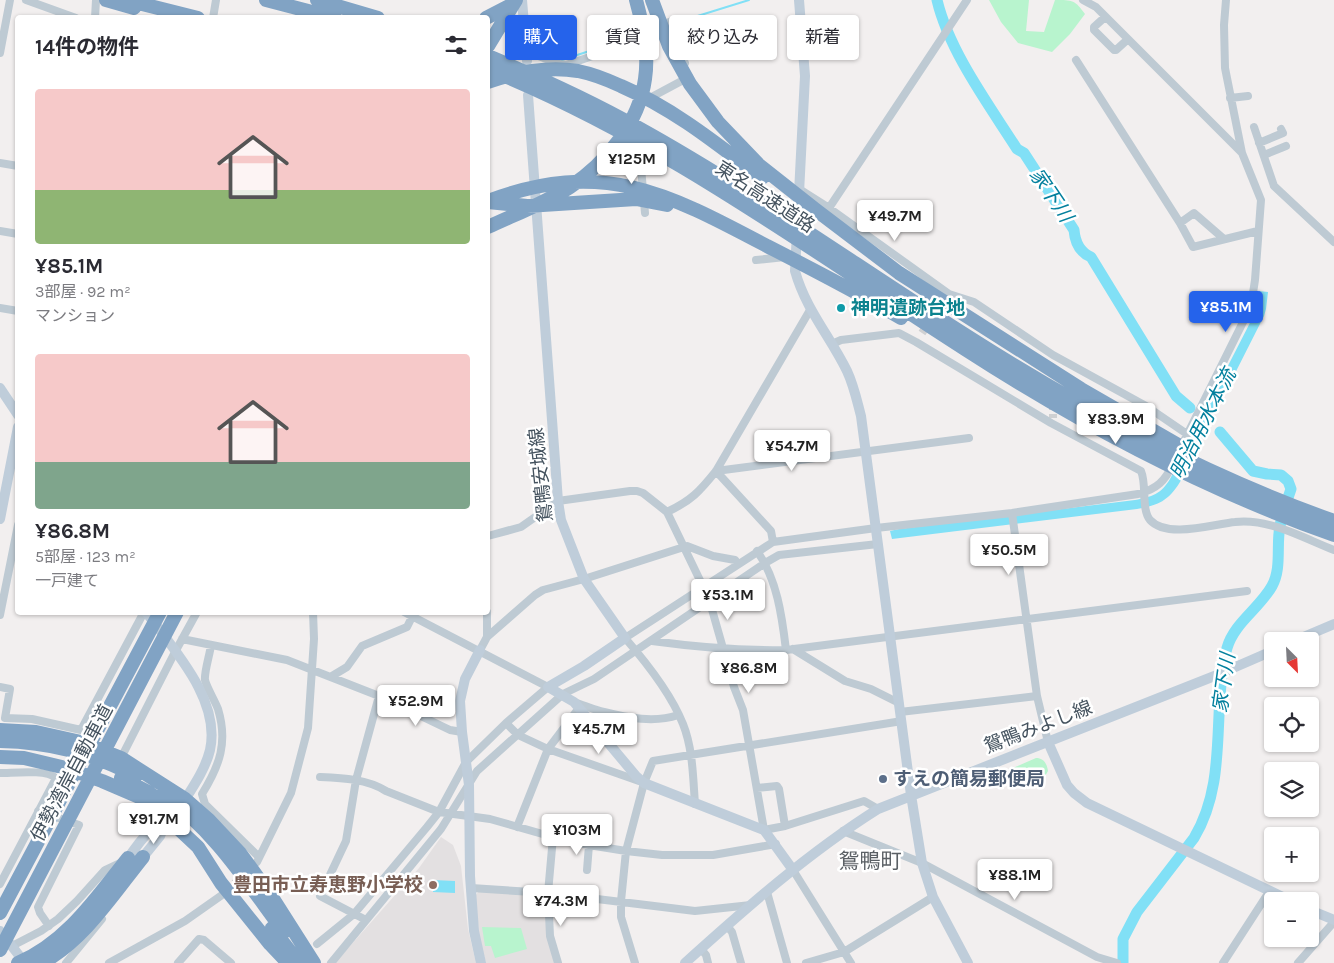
<!DOCTYPE html>
<html lang="ja">
<meta charset="utf-8">
<style>
body{margin:0;font-family:Karla,"Noto Sans JP",sans-serif;background:#f7f7f7;color:#2b2b33;height:100vh;display:flex;flex-direction:column;font-size:19px;white-space:nowrap}
*{box-sizing:border-box;margin:0}
p{font-size:16px;color:#7c7c81}
.icon{flex:none;width:28px;height:28px;fill:none;stroke:currentColor;stroke-width:2;stroke-linecap:round;stroke-linejoin:round}
.map{position:relative;flex:1;overflow:hidden}
.side{position:absolute;left:15px;top:15px;width:475px;height:600px;display:flex;flex-direction:column;background:#fff;border-radius:5px;box-shadow:0 1px 4px #0004}
.side>*{flex:none}
.banner{position:absolute;left:505px;top:15px;width:475px;height:45px;display:flex;gap:10px}
.needle{width:32px;rotate:156deg}
.controls{position:absolute;left:1264px;top:632px;display:grid;gap:10px}
.controls a{display:grid;place-items:center;width:55px;height:55px;border-radius:5px;background:#fff;box-shadow:0 1px 4px #0004;font-size:25px}
.price{position:absolute;translate:-50% -42px;padding:0 11px;border-radius:5px;background:#fff;color:#222;font-size:16px;line-height:32px;filter:drop-shadow(0 1px 2px #0008)}
.price::after{content:'';position:absolute;left:50%;top:30px;width:15px;height:11px;margin-left:-8px;background:inherit;clip-path:polygon(0 0,100% 0,50% 100%)}
.price.selected{background:#2563eb;color:#fff}
ul{padding:0;list-style:none}
li{display:grid;align-content:center;gap:10px;height:265px;padding:0 20px}
li span{display:grid;place-items:center;height:155px;border-radius:5px;color:#555}
li>.icon{margin-inline-start:auto}
span .icon{width:90px;height:90px;fill:#fffc;stroke-width:1}
li b{font-size:21px}
h2{display:flex;justify-content:space-between;align-items:center;height:60px;padding:0 20px;font-size:21px}
.tag{padding:0 18px;border-radius:5px;background:#fff;box-shadow:0 1px 4px #0004;font-size:18px;line-height:45px}
.tag.selected{background:#2563eb;color:#fff}
.map>svg:first-child{display:block}
</style>
<div class="map">
<svg width="1334" height="963" viewBox="0 0 1334 963">
<rect width="100%" height="100%" fill="#f2efef"/>
<path fill="#e3e0e1" d="M441,837L453,845L461,866L468,929L476,963H335L419,868Z
M479,891L545,896L556,963H486L480,941L475,896Z"/>
<path fill="#b8f4ce" d="M989,0H1029L1026,31L1044,32L1055,0C1073,0 1075,0 1085,14L1070,34L1052,52L1018,43L1001,22Z
M1036,758C1044,758 1047,764 1048,771L1044,778L1038,782L1013,768Z
M482,927L521,928L527,949L495,958L491,946H485Z"/>
<path fill="#81e0f6" d="M1259,291L1268,292L1266,309L1264,316L1180,482C1168,501 1159,505 1137,509L892,539L890,531L899,529L1135,500C1152,497 1161,494 1170,479L1255,313L1258,306Z
M433,880L455,881V893L433,892Z"/>
<g fill="none" stroke-linecap="round" stroke-linejoin="round">
<path stroke="#81e0f6" stroke-width="2" d="M675,23L749,0
M534,48L562,60L635,36"/>
<path stroke="#81e0f6" stroke-width="11" d="M937,0C949,51 989,105 1017,149L1024,153L1074,230C1075,242 1079,252 1091,257L1176,396L1190,408
M1123,963V939L1137,912L1194,838C1229,780 1211,711 1227,648C1234,623 1260,608 1272,586C1282,568 1276,545 1280,526C1282,514 1287,501 1291,489L1288,481L1281,475L1267,474L1253,471L1220,432"/>
<path stroke="#cfd0d2" stroke-width="8" stroke-dasharray="8 4" stroke-linecap="butt" d="M922,333L944,300
M1053,402V418
M226,892L244,874"/>
<path stroke="#becad3" stroke-width="8" d="M26,0L76,18
M1083,0L1096,7L1242,153
M1105,17L1094,27V30L1114,50H1116L1127,40
M95,18L96,0
M213,18L216,0
M526,51L559,64L566,65L631,43L650,29L672,21L678,46L685,63
M0,53L10,0
M1076,60L1180,223
M1230,98L1248,96
M646,100L689,77
M1254,127L1274,186
M1259,143L1283,133L1281,129
M1264,155L1286,146
M640,156L645,213
M0,163L18,166
M1274,186L1334,242
M799,189L829,208L949,294L974,302L1053,355L1146,406L1187,434
M829,208L967,0
M0,231L18,234
M1224,239L1194,213L1180,223L1193,247L1258,231
M756,260L785,257
M0,308L18,311
M832,344L841,340L899,333L916,342L1051,423L1141,471C1147,485 1141,509 1150,520C1167,539 1214,524 1235,522C1269,518 1303,538 1334,550
M1180,449L1251,306L1255,280L1261,200L1242,153L1225,68L1224,25L1226,0
M716,471L969,438
M716,471L771,531L773,542
M667,512C691,501 700,491 716,471L810,310
M1012,513L1037,696L1048,742
M488,536L521,527L558,501L630,491H637L643,493L667,512L709,599L734,687L743,710L764,830L785,826L864,801L878,809
M757,551C777,579 782,616 786,650
M487,612V637
M0,615L18,525
M182,639L287,660L379,696L450,730L462,732
M652,641C696,647 741,651 786,650L1247,591
M211,645C210,654 204,672 205,680C206,686 215,701 218,709C228,742 220,765 202,794L205,804L259,857
M793,649L845,681L871,689L899,703
M480,650L487,637L535,595L543,590L584,579L687,546L713,556L735,560L738,564
M332,676L347,667L362,646L407,627L414,613
M0,687L10,689L5,718L32,719L81,730L144,612
M574,702C584,705 594,710 604,712C628,718 655,723 678,715
M900,712L1037,696
M506,723L518,735L548,749L639,781
M121,758L175,652L197,612
M0,773C14,773 46,769 56,778L0,884
M320,777C343,778 367,779 386,791L439,812L490,819L553,837L589,845L626,851L662,855H713L776,844
M757,788L777,786L779,789L785,826
M695,804C693,778 693,749 683,724C672,696 645,661 625,638L773,542L876,528L1012,513L1138,494C1157,489 1165,481 1173,464
M38,811L79,825L38,907L40,913L49,926
M517,827L548,749L579,708
M843,831L922,863L1097,957L1117,963
M553,837L548,893L550,936L558,963
M257,862L291,793L308,728L314,639L313,612
M587,870L589,845
M793,870L851,963
M471,888L548,893L695,911L751,905
M767,892L787,963
M366,920L320,896L346,841L356,780L379,696
M727,926L732,932L741,963
M317,944L354,914L427,827L439,812L466,762L506,723L548,687L404,612
M12,946L41,931L58,919L77,901L105,870L122,862
M701,949L706,955L708,963
M66,963L102,919
M109,963L185,921L222,895
M178,963L199,939L204,940L231,963
M331,963L441,829L477,771L563,694L594,679L765,563L779,555L878,544
M635,963L621,917V901L626,851L644,783L653,761L902,721
M806,963L844,952L933,897
M1223,963L1269,892
M1298,963L1334,922"/>
<path stroke="#bfcdda" stroke-width="10" d="M522,0L527,61
M799,0L805,76L795,271C806,310 830,336 847,371C854,386 857,401 861,416L911,795L922,863L933,897L968,963
M528,95L558,501L561,520L584,579L625,638L584,666L548,687L574,702L636,776L644,783L764,830L793,870
M0,388L18,415
M0,519L18,427
M1294,641L1334,624
M480,650L465,679L460,701L462,732L469,785L470,876L474,931L481,963
M1048,742L1067,785L1074,793L1087,803L1291,901
M143,857L160,836L167,819
M128,858C135,849 143,836 152,829C164,819 177,811 186,798C195,784 206,767 210,750C221,700 174,650 146,612
M1310,910L1334,920
M0,931L25,963
M685,963C746,908 808,853 878,809L1217,675L1272,651"/>
<path stroke="#81a3c4" stroke-width="14" d="M106,0L134,8
M126,0L198,18
M266,0L335,18
M317,0L378,18
M652,0L669,46L690,84L718,122L759,165L816,210L899,273L1081,389L1187,450
M486,18L513,4
M488,46L516,0
M488,56C538,77 589,100 637,127C760,195 874,279 994,353C1102,420 1215,479 1334,521
M488,69C660,138 810,250 965,349C1081,424 1204,489 1334,535
M488,82C515,72 549,66 578,71C593,74 608,80 621,86C674,109 717,144 762,178
M488,201C602,158 667,193 767,246C812,269 857,292 901,318
M488,202L527,206L636,199L667,205
M488,227C516,214 545,203 570,187C606,163 639,123 645,79C649,52 643,26 636,0
M0,730L36,732L81,742L121,758L185,799L209,820L240,853L272,897L314,963
M0,741C50,742 91,753 136,776
M0,757L24,758L66,768L102,781L144,799L167,818L198,847L221,883L270,944L288,963
M121,778L148,792L167,806
M162,794C213,828 248,884 284,932
M0,913L160,612
M272,928L299,963
M0,950L177,612
M18,963C67,942 96,898 128,858
M42,963C85,939 113,894 143,857"/>
</g>
<circle fill="#0f9aa8" stroke="#fff" stroke-width="2" cx="841" cy="308" r="5"/>
<circle fill="#5c6f8a" stroke="#fff" stroke-width="2" cx="883" cy="779" r="5"/>
<circle fill="#8d6e63" stroke="#fff" stroke-width="2" cx="433" cy="885" r="5"/>
<g text-anchor="middle" dominant-baseline="central" stroke-width="5" stroke-linejoin="round" paint-order="stroke">
<g font-size="19" fill="#45535f" stroke="#fff">
<text transform="translate(765 197) rotate(33)">東名高速道路</text>
<text transform="translate(541 475) rotate(-96)">鴛鴨安城線</text>
<text transform="translate(1038 727) rotate(-21)">鴛鴨みよし線</text>
<text transform="translate(72 773) rotate(-62)">伊勢湾岸自動車道</text>
</g>
<g font-size="19" font-weight="bold" fill="#0d838f" stroke="#fff" text-anchor="start">
<text x="851" y="308">神明遺跡台地</text>
</g>
<g font-size="19" font-weight="bold" fill="#4e5e75" stroke="#fff" text-anchor="start">
<text x="893" y="779">すえの簡易郵便局</text>
</g>
<g font-size="19" font-weight="bold" fill="#785e54" stroke="#fff" text-anchor="end">
<text x="423" y="885">豊田市立寿恵野小学校</text>
</g>
<g font-size="20" font-style="italic" fill="#03809e" stroke="#fff">
<text transform="translate(1051 195) rotate(56)">家下川</text>
<text transform="translate(1203 424) rotate(-63)">明治用水本流</text>
<text transform="translate(1224 683) rotate(-82)">家下川</text>
</g>
<g font-size="21" fill="#5b6065" stroke="#fff">
<text x="870" y="861">鴛鴨町</text>
</g>
</g>
</svg>
<div class="controls">
<a><svg class="needle" viewBox="-14 -14 28 28"><path d="M0-13l5 13h-10z" fill="#e53935"/><path d="M0 13l5-13h-10z" fill="#7c7c81"/></svg></a>
<a><svg class="icon" aria-label="locate" viewBox="0 0 24 24"><circle cx="12" cy="12" r="6"/><path d="M12 2v4M12 18v4M2 12h4M18 12h4"/></svg></a>
<a><svg class="icon" aria-label="layers" viewBox="0 0 24 24"><path d="M12 4l9 5-9 5-9-5zM3 14l9 5 9-5"/></svg></a>
<a>+</a>
<a>−</a>
</div>
<b class="price" style="left:632px;top:185px">¥125M</b>
<b class="price" style="left:895px;top:242px">¥49.7M</b>
<b class="price selected" style="left:1226px;top:333px">¥85.1M</b>
<b class="price" style="left:1116px;top:445px">¥83.9M</b>
<b class="price" style="left:792px;top:472px">¥54.7M</b>
<b class="price" style="left:1009px;top:576px">¥50.5M</b>
<b class="price" style="left:728px;top:621px">¥53.1M</b>
<b class="price" style="left:749px;top:694px">¥86.8M</b>
<b class="price" style="left:416px;top:727px">¥52.9M</b>
<b class="price" style="left:599px;top:755px">¥45.7M</b>
<b class="price" style="left:154px;top:845px">¥91.7M</b>
<b class="price" style="left:577px;top:856px">¥103M</b>
<b class="price" style="left:1015px;top:901px">¥88.1M</b>
<b class="price" style="left:561px;top:927px">¥74.3M</b>
<div class="banner">
<a class="tag selected">購入</a>
<a class="tag">賃貸</a>
<a class="tag">絞り込み</a>
<a class="tag">新着</a>
</div>
<section class="side">
<h2>14件の物件<svg class="icon" aria-label="filters" viewBox="0 0 24 24"><path d="M4 7h16M4 17h16"/><circle cx="9" cy="7" r="2"/><circle cx="15" cy="17" r="2"/></svg></h2>
<ul>
<li><span style="background:linear-gradient(#f6c9c9 65%,#8fb573 0)"><svg class="icon" aria-label="home" viewBox="0 0 24 24"><path d="M3 11l9-7 9 7M6 9v11h12V9"/></svg></span><div><b>¥85.1M</b><p>3部屋 · 92 m²</p><p>マンション</p></div></li>
<li><span style="background:linear-gradient(#f6c9c9 70%,#7fa58c 0)"><svg class="icon" aria-label="home" viewBox="0 0 24 24"><path d="M3 11l9-7 9 7M6 9v11h12V9"/></svg></span><div><b>¥86.8M</b><p>5部屋 · 123 m²</p><p>一戸建て</p></div></li>
</ul>
</section>
</div>
